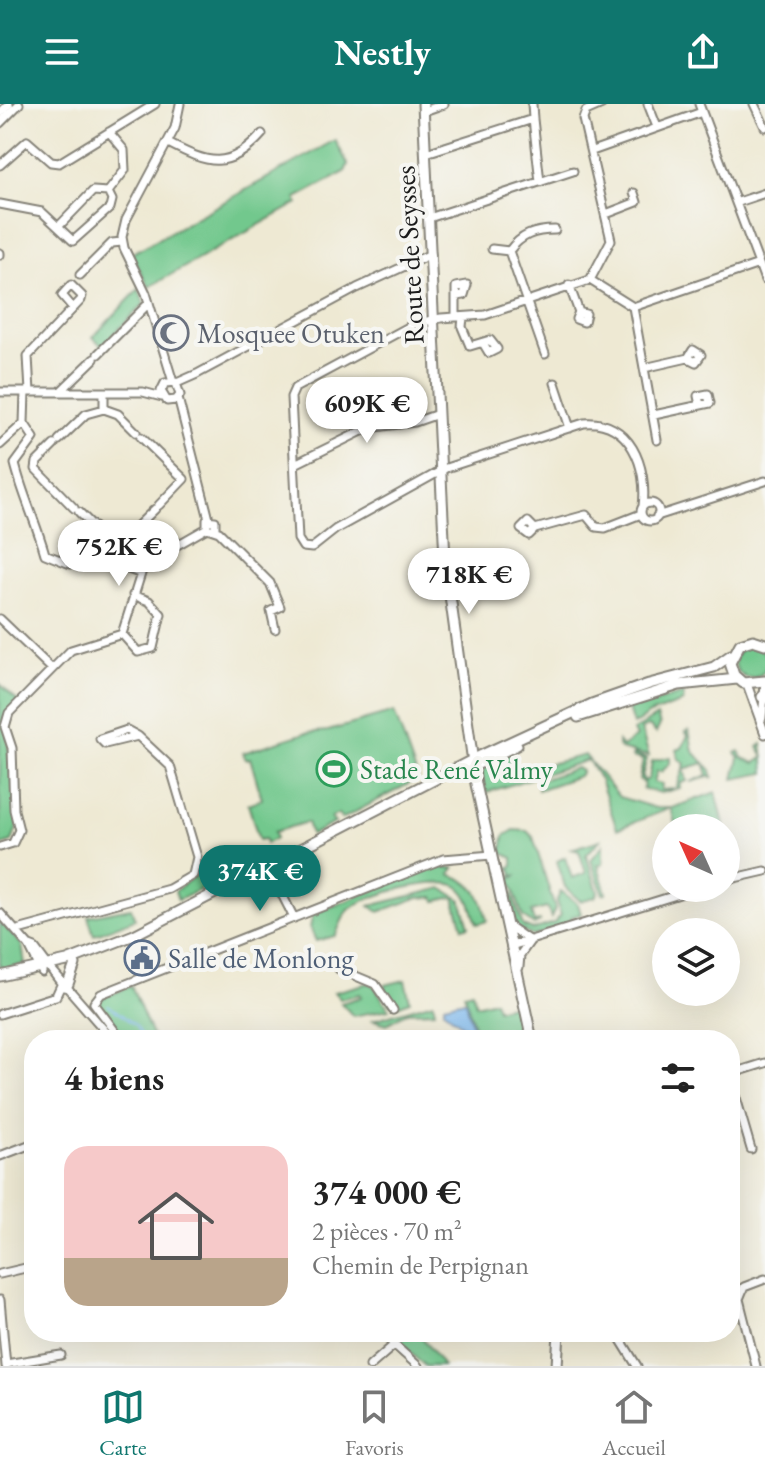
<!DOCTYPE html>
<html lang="fr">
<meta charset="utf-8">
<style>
body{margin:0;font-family:"EB Garamond",serif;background:#f2f2f2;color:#222;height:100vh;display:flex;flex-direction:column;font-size:30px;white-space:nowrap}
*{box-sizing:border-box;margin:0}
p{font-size:26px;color:#767676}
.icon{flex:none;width:44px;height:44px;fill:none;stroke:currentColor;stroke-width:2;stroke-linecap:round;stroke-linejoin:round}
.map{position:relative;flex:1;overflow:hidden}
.side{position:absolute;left:24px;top:926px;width:716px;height:312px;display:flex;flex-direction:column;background:#fff;border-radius:32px;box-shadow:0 8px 32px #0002}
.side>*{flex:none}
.needle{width:52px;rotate:315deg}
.controls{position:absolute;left:652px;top:710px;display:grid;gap:16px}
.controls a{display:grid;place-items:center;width:88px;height:88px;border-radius:50%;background:#fff;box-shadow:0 8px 32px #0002;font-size:40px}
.price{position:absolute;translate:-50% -68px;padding:0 18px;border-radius:28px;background:#fff;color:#222;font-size:26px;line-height:52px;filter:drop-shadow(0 2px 4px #0008)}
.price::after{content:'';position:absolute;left:50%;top:48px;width:24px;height:18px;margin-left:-12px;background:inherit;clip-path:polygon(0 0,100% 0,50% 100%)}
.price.selected{background:#0f766e;color:#fff}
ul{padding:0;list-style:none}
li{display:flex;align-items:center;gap:24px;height:200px;padding:0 40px}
li span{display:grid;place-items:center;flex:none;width:224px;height:160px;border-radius:24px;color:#555}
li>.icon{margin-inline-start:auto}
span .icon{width:96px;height:96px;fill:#fffc;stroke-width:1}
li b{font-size:34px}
h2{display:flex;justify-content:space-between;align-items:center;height:96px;padding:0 40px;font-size:34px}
header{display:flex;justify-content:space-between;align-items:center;height:104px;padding:0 40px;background:#0f766e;color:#fff;font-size:36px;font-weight:700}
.dock{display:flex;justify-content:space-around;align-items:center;height:112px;border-top:2px solid #e0e0e0;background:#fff;font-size:22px;color:#767676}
.dock a{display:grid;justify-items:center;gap:4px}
.dock .selected{color:#0f766e}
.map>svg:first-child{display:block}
</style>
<header><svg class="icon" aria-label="menu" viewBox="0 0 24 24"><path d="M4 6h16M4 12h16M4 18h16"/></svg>Nestly<svg class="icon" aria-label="share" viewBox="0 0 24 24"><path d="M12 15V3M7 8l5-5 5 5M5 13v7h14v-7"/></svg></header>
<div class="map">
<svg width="765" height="1262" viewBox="0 0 765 1262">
<rect width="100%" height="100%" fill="#f6f6f2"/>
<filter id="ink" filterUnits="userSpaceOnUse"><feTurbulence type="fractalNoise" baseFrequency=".0125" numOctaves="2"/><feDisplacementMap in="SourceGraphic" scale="16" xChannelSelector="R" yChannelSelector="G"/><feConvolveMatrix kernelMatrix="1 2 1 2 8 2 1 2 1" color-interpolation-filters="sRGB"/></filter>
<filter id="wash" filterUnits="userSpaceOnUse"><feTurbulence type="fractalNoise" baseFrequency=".006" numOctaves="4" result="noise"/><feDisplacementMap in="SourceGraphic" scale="32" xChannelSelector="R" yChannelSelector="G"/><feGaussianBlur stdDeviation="1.8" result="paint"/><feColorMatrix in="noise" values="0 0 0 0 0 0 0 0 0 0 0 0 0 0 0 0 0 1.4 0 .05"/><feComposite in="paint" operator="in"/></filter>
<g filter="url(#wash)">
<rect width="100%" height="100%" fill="#eee9d3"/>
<path fill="#72c88d" stroke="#477254" stroke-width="2" d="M335,36L348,60L345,68L296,94L298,99L149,183L131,150Z
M139,185L144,200L102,242L93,233Z
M735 558a16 16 0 1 1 32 0a16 16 0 1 1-32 0Z
M0,580L19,598L5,615L18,721L12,738L0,742Z
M684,590L683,598L650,610L633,621L628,605Z
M394,608L418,675L342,715L338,710L331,714L335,719L311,731L307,718L274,728L276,734L266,740L265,735L259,736L248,700L262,695L250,654L245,655L243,649L305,629L328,627Z
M657,612L660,621L656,629L649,622L641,625L649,652L620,645L618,642V638L622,643L636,633L633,627Z
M689,626L693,647L711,666L713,675L711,672L691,678L708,671L704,659L684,665L687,677L681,679L680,684L661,689L643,685L644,679L639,675L643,656L632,653L633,650L647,655L642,673L645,677L649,674L652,657L670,653V660L661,668L657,667L654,678L662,680L661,686L676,685L685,660L678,654L677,646L682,644L688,631L685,628Z
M762,640L765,669L734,675L739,654L736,649L740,647L741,653L755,659L764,653L758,643Z
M511,648L509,671L519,674L529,665L585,651L619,693L656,704H672L716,688L725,724H676L671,704L617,725L600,676L588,656L485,689L480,672L487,661Z
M576,664L582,667L579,672L538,686V677Z
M514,726L527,727L533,733L555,805L551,814L547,804L531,808L534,818L541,817L534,821L523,813L510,775L518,771L509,772L513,771L511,765L507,764L513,762V754L502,749L504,732Z
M600,736L586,751L598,788L595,793L580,797L565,783L557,757L565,753L572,774L586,769L579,747L571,745Z
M603,741V760L598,761L606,789L603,790L591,756Z
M252,753L255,760L230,771L227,760Z
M220,762L225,774L178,796L175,787L202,767Z
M433,763L454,764L450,770C476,780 481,789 487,817L477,820C472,806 470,790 457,782C439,772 365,791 350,805C342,812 340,823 335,832L316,837L310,824L313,810Z
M442,784L461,796L469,822L463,824L454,793L436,797L434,793L417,794L379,808L370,802Z
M561,787L578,800L581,810L571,813L573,819L533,832L517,825L509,791L512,790L523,822L533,826L554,819L561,811L556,798Z
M131,804L135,815L94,831L88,812Z
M0,818L22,841L25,860L0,866Z
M405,876L410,897L395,903L389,898L385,881Z
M368,879L374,882L389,905L353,912L341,899L361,893L360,890L340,895L334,888Z
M131,882L154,936H120L118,926L99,903L100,895Z
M472,887L476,901L494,896L497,905L518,899L526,936H470L466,928L475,925L464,889Z
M433,898L435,907L407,908L387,920L373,916Z
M387,1228H418L443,1262H425Z"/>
<path fill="#7cb8ee" stroke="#4c6a85" stroke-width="2" d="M464,896L466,897L473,925H467L444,906V901Z"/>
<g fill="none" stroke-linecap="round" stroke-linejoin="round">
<path stroke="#7cb8ee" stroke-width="2" d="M108,901L135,921L144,936"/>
</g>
</g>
<g filter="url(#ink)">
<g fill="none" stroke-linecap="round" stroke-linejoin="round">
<defs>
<path id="minor" d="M602,0L586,7L583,15L611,136L590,176L485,211L441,214L414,220L295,284L291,293L298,435L303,443L312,444L336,425L446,364L584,319C630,315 648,363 643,402
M648,0L657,23
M699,0L765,176
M754,0L765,23
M424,7L444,0
M0,9L9,0
M533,15L540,78
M0,19L19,0
M168,39C208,60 229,67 262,30
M592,47L702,8
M426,49L533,15L532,0
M0,61L27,37L51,58L59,59L155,0
M108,88L125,66L124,46L109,28
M738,98L765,89
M0,100L42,108L73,137L110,104L112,96L108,88
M606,110L637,98L634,89
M429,114L573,67
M59,122L93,87L108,88
M492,145L509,147
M0,149V151
M80,171L112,139L122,138
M590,176L633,203L759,160
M569,181L579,208L576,215L584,218L586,210L579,208
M633,203L657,336
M456,213V183L467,181L464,191L456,192
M463,213L462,223L470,242L490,236L497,245L489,249L483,239
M98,250L149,199
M545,250L509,147C521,131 534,126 555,126
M644,264L688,254L696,258L701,251L693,246L688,254
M173,278L146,189L124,144L122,133L126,116L175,24L180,0
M176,279L180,291L176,296L167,297L161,287L165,279L179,278L197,270L357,184L431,150
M555,279L570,324
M61,287L94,255
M0,288H143L162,293
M25,288L24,319L34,334L15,360C23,392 36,418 45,450L70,460L93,440L101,439L126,464L139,469
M30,288L28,252L81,196L82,192L71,181L62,191L73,204
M178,294L209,415
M104,305L118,310L136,328
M654,311L710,299L708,290L698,292L700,301
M141,333L184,375L159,401
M59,336L86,310L104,305V288
M0,341L24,319
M54,341L37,358L36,365L74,404
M295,360L368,324L415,318L438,310
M641 408a9 9 0 1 1 18 0a9 9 0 1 1-18 0Z
M79,408L111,440L117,442L155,405
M657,412L765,377
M215,425V417L207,416V424L219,428L270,479L280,503L271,507L275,525
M535,425L528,418L521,425L529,431L535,425L586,411L596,423L605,424L641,410
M0,515L52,565
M122,530L138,548L153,544L161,510L149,497L133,491
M747,580L765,630
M762,614L765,581
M0,743L13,739L19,726L14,706L12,644L5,623L9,609L71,546L122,530L144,460L207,424
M267,761L294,814
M726,776L765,767
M0,809L29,842L42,868
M507,821L530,837L520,851L519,863
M18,826L169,785L193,771L197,753L170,662L138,632L105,640L100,635L127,626L138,632
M30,842L35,844L64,883
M511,842L699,784
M332,855L339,865L375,880L393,906
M52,866L113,936
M0,910L56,892L61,881
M112,936L115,927L94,899L101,890L443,755L492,751
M730,970L765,959
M730,973L751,1045
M0,1052L34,1039
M0,1170L34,1162
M0,1196L6,1262
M380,1228L418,1262
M616,1228L637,1262
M6,1260L61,1251
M370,1262L394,1241
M756,1262L739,1195L744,1183L765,1175"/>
<path id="major" d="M423,0L445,455L476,680L532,936
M765,540L753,536L740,540L730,559L734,571L743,579L765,577
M762,593L765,590
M578,613L679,581L737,575
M470,664L517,641
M0,872L67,857L134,831L482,651L592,600L649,580L714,563L731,551
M68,880L75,860
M557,1262L559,1228"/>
</defs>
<use href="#minor" stroke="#858278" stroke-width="11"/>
<use href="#major" stroke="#858278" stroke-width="13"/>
<use href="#minor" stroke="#fff" stroke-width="7"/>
<use href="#major" stroke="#fff" stroke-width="9"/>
</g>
</g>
<defs>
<symbol id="mosque-ring" viewBox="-11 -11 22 22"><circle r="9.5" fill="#f6f6f2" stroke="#6b7280" stroke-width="1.5"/><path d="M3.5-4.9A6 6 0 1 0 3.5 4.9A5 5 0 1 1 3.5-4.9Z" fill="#6b7280"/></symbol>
<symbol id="stadium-ring" viewBox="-11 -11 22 22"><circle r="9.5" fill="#f6f6f2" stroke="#2e9e5b" stroke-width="1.5"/><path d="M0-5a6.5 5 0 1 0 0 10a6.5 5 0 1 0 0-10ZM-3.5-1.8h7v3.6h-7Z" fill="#2e9e5b"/></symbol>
<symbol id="civic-ring" viewBox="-11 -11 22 22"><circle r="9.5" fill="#f6f6f2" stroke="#5c6f8a" stroke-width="1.5"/><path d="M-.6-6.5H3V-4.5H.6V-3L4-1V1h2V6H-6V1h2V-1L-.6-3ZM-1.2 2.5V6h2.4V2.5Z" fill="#5c6f8a"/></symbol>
</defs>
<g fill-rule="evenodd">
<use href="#mosque-ring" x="151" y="209" width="40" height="40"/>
<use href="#stadium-ring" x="314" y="645" width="40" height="40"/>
<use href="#civic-ring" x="122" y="834" width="40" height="40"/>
</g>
<g text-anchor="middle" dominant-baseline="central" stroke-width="8" stroke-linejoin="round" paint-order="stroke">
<g font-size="28" fill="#1c1c1c" stroke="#f6f6f2">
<text transform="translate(409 151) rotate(-93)">Route de Seysses</text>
</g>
<g font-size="28" fill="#5b616d" stroke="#f6f6f2" text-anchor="start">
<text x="197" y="229">Mosquee Otuken</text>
</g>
<g font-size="28" fill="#27864d" stroke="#f6f6f2" text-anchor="start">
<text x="360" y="665">Stade René Valmy</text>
</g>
<g font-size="28" fill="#4e5e75" stroke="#f6f6f2" text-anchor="start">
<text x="168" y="854">Salle de Monlong</text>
</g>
</g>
</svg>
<div class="controls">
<a><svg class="needle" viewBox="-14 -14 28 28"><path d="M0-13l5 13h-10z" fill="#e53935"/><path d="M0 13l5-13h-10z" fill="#767676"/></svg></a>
<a><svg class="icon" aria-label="layers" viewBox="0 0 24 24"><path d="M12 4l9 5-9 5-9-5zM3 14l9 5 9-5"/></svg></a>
</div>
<b class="price" style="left:367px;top:341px">609K €</b>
<b class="price" style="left:119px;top:484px">752K €</b>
<b class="price" style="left:469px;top:512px">718K €</b>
<b class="price selected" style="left:260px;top:809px">374K €</b>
<section class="side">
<h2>4 biens<svg class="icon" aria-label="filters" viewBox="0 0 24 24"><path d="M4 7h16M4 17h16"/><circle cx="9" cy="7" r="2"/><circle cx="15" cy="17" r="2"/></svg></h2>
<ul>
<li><span style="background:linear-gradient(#f6c9c9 70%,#b9a48a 0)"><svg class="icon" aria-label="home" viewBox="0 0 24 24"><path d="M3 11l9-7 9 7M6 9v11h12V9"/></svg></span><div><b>374 000 €</b><p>2 pièces · 70 m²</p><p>Chemin de Perpignan</p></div></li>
</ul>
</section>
</div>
<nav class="dock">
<a class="selected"><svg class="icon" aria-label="map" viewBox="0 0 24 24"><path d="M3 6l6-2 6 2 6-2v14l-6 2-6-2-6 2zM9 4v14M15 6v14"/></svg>Carte</a>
<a><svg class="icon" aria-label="saved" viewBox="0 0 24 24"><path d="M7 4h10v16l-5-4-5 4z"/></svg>Favoris</a>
<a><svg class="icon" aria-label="home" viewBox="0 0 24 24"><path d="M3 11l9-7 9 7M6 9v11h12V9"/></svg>Accueil</a>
</nav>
